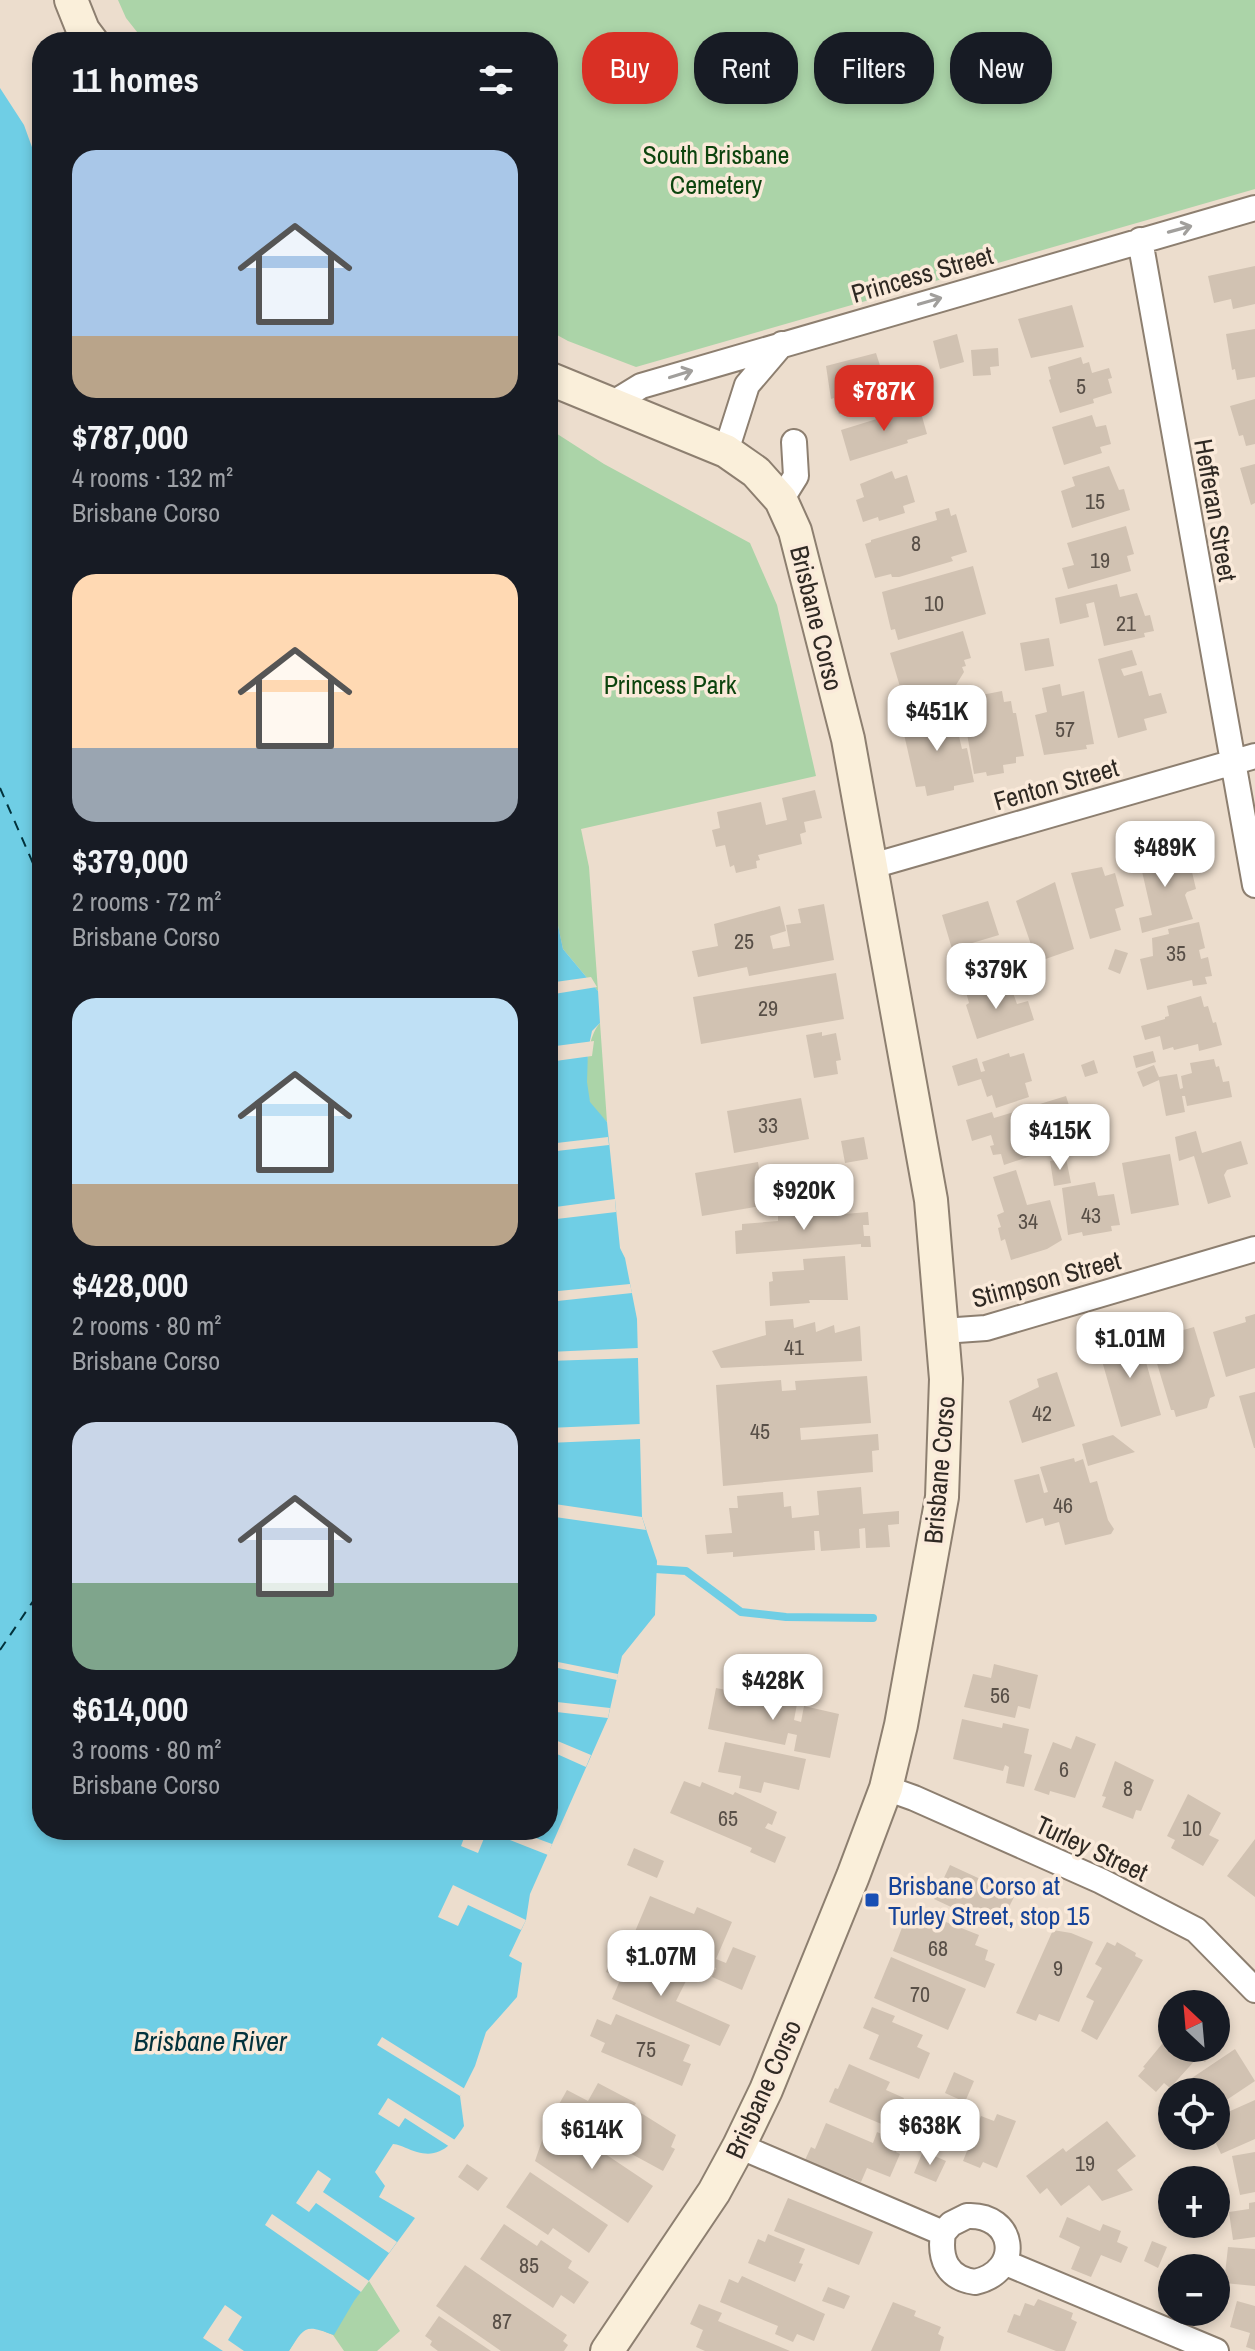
<!DOCTYPE html>
<meta charset="utf-8">
<style>
body{margin:0;font-family:"Archivo Narrow",sans-serif;background:#242831;color:#f1f3f6;height:100vh;display:flex;flex-direction:column;font-size:30px;white-space:nowrap}
*{box-sizing:border-box;margin:0}
p{font-size:26px;color:#9ea1a6}
.icon{flex:none;width:44px;height:44px;fill:none;stroke:currentColor;stroke-width:2;stroke-linecap:round;stroke-linejoin:round}
.map{position:relative;flex:1;overflow:hidden}
.side{position:absolute;left:32px;top:32px;width:526px;height:1808px;display:flex;flex-direction:column;background:#171b24;border-radius:32px;box-shadow:0 4px 12px #0003}
.side>*{flex:none}
.guide{position:absolute;left:582px;top:32px;width:552px;height:72px;display:flex;gap:16px}
.needle{width:52px;rotate:334deg}
.buttons{position:absolute;left:1158px;top:1990px;display:grid;gap:16px}
.buttons a{display:grid;place-items:center;width:72px;height:72px;border-radius:50%;background:#171b24;box-shadow:0 4px 12px #0003;font-size:40px}
.price{position:absolute;translate:-50% -68px;padding:0 18px;border-radius:16px;background:#fff;color:#222;font-size:26px;line-height:52px;filter:drop-shadow(0 2px 4px #0008)}
.price::after{content:'';position:absolute;left:50%;top:48px;width:24px;height:18px;margin-left:-12px;background:inherit;clip-path:polygon(0 0,100% 0,50% 100%)}
.price.current{background:#d93025;color:#fff}
ul{padding:0;list-style:none}
li{display:grid;align-content:center;gap:16px;height:424px;padding:0 40px}
li span{display:grid;place-items:center;height:248px;border-radius:24px;color:#555}
li>.icon{margin-inline-start:auto}
span .icon{width:144px;height:144px;fill:#fffc;stroke-width:1}
li b{font-size:34px}
h2{display:flex;justify-content:space-between;align-items:center;height:96px;padding:0 40px;font-size:34px}
.pill{padding:0 28px;border-radius:32px;background:#171b24;box-shadow:0 4px 12px #0003;font-size:28px;line-height:72px}
.pill.current{background:#d93025;color:#fff}
.map>svg:first-child{display:block}
</style>
<div class="map">
<svg width="1255" height="2351" viewBox="0 0 1255 2351">
<rect width="100%" height="100%" fill="#ecddcd"/>
<path fill="#abd4a8" d="M118,0H1255V189L636,367L568,341L548,330V42H145L126,18Z
M548,428L604,464L750,543L777,605L816,776L581,829L589,867L598,991L563,949L548,879Z
M600,1023L607,1122C601,1116 593,1111 590,1103C583,1082 586,1038 600,1023Z
M369,2281L400,2331L377,2351H344L333,2335L311,2326L301,2331L289,2351H266L361,2291Z"/>
<path fill="#6fcee5" d="M0,88L24,125L33,150L42,153V1830H548V879L563,949L598,991L600,1023L592,1031L588,1050L587,1082L590,1102L607,1122L620,1248L625,1258L637,1319L642,1517L657,1561L655,1615L622,1656L608,1718L530,1894L526,1920L509,1956L522,1963L517,1997L486,2032L475,2066L460,2096L464,2126C453,2143 441,2159 417,2152C408,2150 403,2145 393,2144L375,2172L385,2186L379,2197L415,2218L354,2301L334,2335C305,2324 305,2326 289,2351H0Z"/>
<path fill="#ecddcd" d="M591,977L597,987L548,995V983Z
M594,1041L592,1056L548,1062V1047Z
M608,1137L609,1145L548,1152V1144Z
M615,1199L616,1212L548,1220V1208Z
M630,1284L632,1293L548,1302V1292Z
M638,1348V1358L548,1361V1352Z
M640,1424V1439L548,1443V1428Z
M548,1503L642,1517L646,1530L548,1516Z
M548,1660L618,1674L617,1680L548,1666Z
M548,1701L610,1708L608,1718L548,1711Z
M548,1737L591,1755L586,1767L548,1750Z
M467,1830H514L552,1844L548,1855L487,1831L478,1853L461,1846Z
M453,1885L526,1920L521,1930L468,1905L458,1926L438,1917Z
M382,2037L465,2089L460,2096L377,2045Z
M388,2098L455,2140L450,2147L405,2118L399,2127L378,2114Z
M318,2170L331,2179L323,2192L397,2242L389,2253L316,2203L309,2212L296,2203Z
M272,2214L369,2281L361,2292L265,2225Z
M225,2305L242,2317L228,2340L244,2351H223L203,2338Z"/>
<g fill="none" stroke-linecap="round" stroke-linejoin="round">
<path stroke="#6fcee5" stroke-width="8" d="M655,1569L686,1571L741,1612L786,1617L873,1618"/>
<path stroke="#02323c" stroke-width="2" stroke-dasharray="10 8" stroke-linecap="butt" d="M0,788L39,877L42,896
M0,1650L42,1588"/>
</g>
<path fill="#d1c2b2" d="M1255,266V304L1233,309L1231,299L1214,303L1208,276Z
M1072,305L1084,347L1031,358L1018,319Z
M1255,329V377L1237,380L1235,369L1232,370L1226,334Z
M957,334L964,362L940,369L933,341Z
M998,348L999,366L990,367L991,375L973,376L971,350Z
M876,353L891,400L839,414L834,398L831,399L826,366Z
M1081,357L1083,364L1089,362L1092,373L1109,368L1112,378L1108,379L1112,393L1093,399L1094,403L1060,413L1049,380L1051,379L1048,367Z
M1255,399V444L1246,446L1243,435L1239,436L1230,406Z
M919,406L927,434L907,440L908,443L850,461L841,430Z
M1092,415L1096,427L1106,425L1111,444L1100,447L1102,453L1064,465L1052,427Z
M1255,464V503L1251,505L1240,468Z
M1109,466L1119,490L1124,489L1130,510L1072,528L1061,491L1075,486L1072,477Z
M892,471L895,479L907,475L915,502L903,506L905,513L879,521L878,517L863,522L856,500L864,497L860,484Z
M949,508L951,516L956,514L967,552L951,557L953,561L899,577H892L891,574L875,578L865,544L871,542V540L937,520L935,512Z
M1126,526L1134,554L1127,556L1131,571L1068,589L1062,568L1074,565L1067,543Z
M973,566L986,614L898,640L895,629L891,630L882,592Z
M1117,584L1120,597L1137,593L1145,616L1150,615L1154,631L1144,633L1145,637L1104,646L1094,602L1086,604L1089,617L1060,624L1055,598Z
M963,631L971,658L964,660L966,666L962,667L964,672L956,685L943,689L945,696L906,707L890,653Z
M1049,638L1054,666L1025,671L1020,643Z
M1132,650L1137,665L1121,669L1124,676L1142,671L1149,696L1161,693L1167,713L1144,719L1147,730L1118,738L1098,659Z
M1060,684L1062,696L1084,691L1094,744L1086,745L1087,749L1044,755L1035,715L1047,712L1042,688Z
M1002,691L1004,702L1011,701L1013,713H1016L1024,756L1016,757V763L1003,765L1004,773L987,776L986,772L974,774L961,699Z
M953,711L962,749L967,748L974,782L954,786V790L927,796L925,786L916,787L901,721Z
M815,790L822,818L804,822L806,832L800,834L802,844L758,855L760,860L756,861L757,868L736,873L734,865L730,867L725,845L716,847L712,830L720,828L717,812L761,802L766,825L787,820L782,798Z
M1174,846L1180,873L1192,872L1196,889L1187,892L1185,895L1193,919L1142,933L1139,918L1152,915L1138,854Z
M1102,867L1105,876L1115,873L1124,906L1115,909L1121,930L1090,939L1071,873Z
M1055,882L1074,949L1037,962L1016,901Z
M988,901L999,935L952,949L942,915Z
M824,904L834,960L749,976L747,967L698,977L692,951L718,946L714,924L780,906L786,931L770,936L773,949L790,946L786,925L801,923L798,909Z
M1199,922L1205,948L1199,950L1201,959L1208,957L1212,976L1205,977L1207,984L1193,986L1192,980L1147,990L1140,959L1153,956L1152,938L1169,934L1168,929Z
M1115,949L1128,953L1120,974L1108,969Z
M836,973L844,1019L701,1044L693,997Z
M995,982L999,994L1012,990L1017,1004L1028,1001L1034,1020L977,1039L966,1005L969,1003L966,992Z
M1201,996L1204,1007L1208,1006L1213,1023L1216,1022L1222,1045L1199,1051L1198,1044L1174,1050L1173,1047L1163,1050L1160,1036L1145,1040L1141,1026L1165,1019V1017L1169,1016L1167,1006Z
M822,1032V1036L836,1033L841,1060L836,1061L838,1074L814,1078L806,1035Z
M1153,1051L1156,1062L1136,1068L1133,1056Z
M1009,1053L1010,1057L1024,1053L1032,1081L1025,1083L1029,1097L996,1108L992,1095L987,1097L981,1079L958,1086L952,1066L977,1058L981,1072L985,1071L982,1062Z
M1214,1059L1216,1067L1219,1066L1223,1082L1229,1081L1232,1097L1187,1106L1185,1096H1182L1185,1112L1166,1116L1159,1080L1143,1087L1137,1072L1154,1065L1159,1077L1177,1074L1180,1089L1183,1088L1181,1076L1192,1073L1190,1063Z
M1094,1060L1098,1073L1085,1077L1081,1065Z
M1066,1096L1073,1118L1056,1124L1060,1137L1044,1143L1046,1151L1004,1165L1001,1154L993,1155L990,1146L994,1145L991,1135L972,1141L966,1120L992,1112L994,1118Z
M801,1098L809,1139L734,1153L727,1111Z
M1196,1131L1202,1153L1241,1141L1248,1164L1227,1170L1224,1175L1231,1197L1208,1204L1194,1156L1179,1161L1175,1137Z
M864,1137L868,1159L845,1163L841,1141Z
M1170,1154L1179,1205L1131,1214L1122,1163Z
M1066,1158L1071,1183L1054,1186L1050,1161Z
M758,1162L761,1182L769,1180L773,1204L702,1216L695,1173Z
M1016,1170L1027,1205L1050,1200L1062,1240L1047,1249L1011,1260L1005,1239L1001,1241L998,1228L1001,1227L997,1215L1004,1212L993,1177Z
M1095,1182L1098,1196L1114,1194L1120,1225L1111,1226L1112,1231L1083,1236L1082,1232L1068,1235L1062,1188Z
M832,1206L833,1215L868,1212L869,1225H863L864,1236H870L871,1247H861V1244L736,1254L735,1231L742,1230V1224L778,1221V1215L803,1213L802,1208Z
M845,1256L848,1300H809L810,1303L770,1306L769,1282L773,1281L772,1272L804,1270L803,1259Z
M1255,1314V1368L1226,1377L1213,1332L1246,1322L1245,1317Z
M793,1319L794,1328L815,1322L816,1332L834,1325L835,1333L860,1326L862,1361L721,1368L712,1351L766,1335L765,1321Z
M1136,1327L1161,1415L1121,1427L1100,1354L1118,1349L1113,1333Z
M1194,1327L1215,1396L1210,1398L1207,1408L1176,1417L1174,1410H1171L1149,1337L1179,1328L1180,1331Z
M1057,1372L1075,1426L1022,1443L1009,1401L1039,1387L1037,1379Z
M867,1376L871,1423L800,1428L801,1440L878,1434L879,1450L872,1451L873,1472L723,1486L716,1385L781,1380L782,1391L796,1390L795,1381Z
M1255,1392V1448H1254L1239,1396Z
M1113,1435L1135,1452L1088,1466L1082,1444Z
M1074,1458L1075,1462L1083,1459L1090,1483L1097,1481L1108,1520L1114,1529L1111,1534L1065,1545L1059,1522L1045,1526L1043,1518L1026,1523L1014,1480L1039,1474L1044,1493L1048,1492L1040,1467Z
M861,1487L863,1514L899,1511V1524L888,1525L890,1547L866,1548L865,1528L859,1529L860,1548L821,1551L819,1531H814L815,1550L733,1557V1552L707,1554L705,1535L732,1533L729,1508H738L737,1496L783,1492L784,1507L791,1506L792,1518L819,1515L817,1491Z
M994,1664L1038,1675L1030,1709L1018,1706L1015,1718L964,1707L973,1674L991,1678Z
M716,1688L797,1704L794,1720L801,1722L804,1706L839,1714L830,1758L794,1751L797,1735L788,1733L785,1745L708,1729Z
M962,1719L1002,1728L1003,1723L1029,1729L1024,1753L1032,1755L1024,1787L1006,1783L1009,1767L1005,1765L1003,1771L953,1759Z
M1076,1736L1096,1744L1075,1798L1050,1791L1049,1795L1034,1790L1053,1742L1071,1749Z
M725,1742L806,1759L799,1790L764,1782L761,1793L739,1788L741,1776L718,1772Z
M1115,1761L1154,1780L1141,1811L1136,1810L1133,1819L1102,1807L1106,1797L1102,1796Z
M684,1781L700,1787L702,1782L733,1795L735,1792L777,1812L772,1825L768,1823L765,1828L786,1837L775,1863L750,1852L752,1848L670,1813Z
M1188,1794L1221,1813L1209,1835L1219,1840L1203,1866L1171,1848L1175,1840L1167,1836Z
M1255,1839V1897L1227,1876Z
M634,1848L664,1861L657,1878L627,1865Z
M950,1865L1015,1895L998,1929L934,1899Z
M650,1896L694,1914L697,1907L732,1922L716,1959L726,1963L733,1947L756,1956L742,1990L712,1977L716,1968L695,1960L692,1968L673,1960L676,1952L634,1934Z
M918,1911L979,1935L975,1945L988,1950L985,1960L995,1964L985,1988L893,1951L905,1920L913,1923Z
M1053,1930L1071,1933L1093,1942L1059,2022L1039,2014L1036,2021L1016,2013Z
M1107,1942L1115,1946L1117,1942L1136,1953L1135,1956L1143,1960L1097,2040L1081,2031L1094,2001L1086,1997L1102,1968L1095,1964Z
M615,1950L686,1981L676,2001L730,2025L720,2046L612,1999L621,1978L606,1972Z
M891,1957L966,1989L948,2030L874,1998Z
M872,2007L895,2016L892,2022L923,2035L917,2047L930,2053L919,2079L869,2059L879,2035L863,2028Z
M616,2014L690,2045L683,2061L691,2064L682,2086L601,2052L605,2043L590,2036L597,2019L611,2025Z
M1172,2032V2048H1216V2032L1224,2039L1205,2062L1198,2057L1170,2088L1164,2083L1156,2092L1138,2076L1145,2068L1143,2067Z
M1235,2049L1255,2081L1216,2107V2092H1171Z
M849,2064L890,2082L886,2090L904,2098L891,2128L829,2102L835,2088L838,2089Z
M954,2072L974,2081L965,2102L945,2093Z
M598,2083L636,2103L633,2108L676,2135L671,2147L675,2149L663,2171L615,2145L617,2141L579,2119L575,2125L554,2113L567,2090L588,2101Z
M1255,2100V2139L1221,2154L1213,2137L1226,2131L1219,2116Z
M997,2114L1016,2121L997,2168L983,2162L980,2168L963,2161L981,2116L994,2121Z
M550,2117L653,2186L628,2223L535,2161Z
M1107,2121L1136,2156L1117,2170L1133,2190L1102,2201L1089,2185L1061,2206L1047,2188L1040,2194L1026,2176L1063,2148L1066,2152Z
M826,2123L873,2143L877,2132L900,2142L896,2152L900,2154L890,2177L867,2168L861,2182L805,2160L811,2147L815,2149Z
M928,2127L947,2135L938,2153L920,2145Z
M923,2151L946,2161L936,2182L914,2173Z
M1255,2152V2192L1240,2195L1232,2156Z
M467,2164L488,2178L478,2191L458,2177Z
M530,2172L608,2225L589,2253L553,2228L548,2235L506,2207Z
M788,2198L873,2232L859,2265L774,2231Z
M1255,2202V2237L1233,2240L1229,2212L1249,2209V2203Z
M1067,2217L1100,2231L1103,2224L1121,2231L1117,2242L1128,2247L1121,2263L1101,2255L1091,2277L1071,2269L1080,2247L1059,2237Z
M504,2224L537,2246L541,2240L572,2261L568,2268L589,2282L574,2304L561,2295L553,2308L480,2259Z
M768,2234L805,2249L799,2263L803,2264L795,2282L748,2263L758,2239L765,2242Z
M1152,2241L1167,2247L1158,2268L1144,2261Z
M1228,2247L1255,2249V2286L1224,2283Z
M465,2265L567,2335L563,2341L568,2345L564,2351H501L436,2306Z
M742,2276L825,2314L814,2341L797,2334L793,2342L775,2334L778,2326L720,2302L729,2279L738,2283Z
M828,2287L850,2296L844,2309L822,2301Z
M1038,2299L1073,2313L1071,2319L1077,2322L1065,2351H1056L1007,2332L1014,2314L1020,2316L1025,2303L1034,2306Z
M1237,2301L1255,2306V2350L1246,2347L1250,2333L1230,2327Z
M893,2302L916,2311L914,2316L941,2327L938,2334L944,2337L940,2351H871Z
M699,2304L722,2313L718,2321L790,2351H705L696,2347L703,2330L690,2324Z
M439,2316L491,2351H438L430,2345L432,2341L425,2336Z"/>
<g fill="none" stroke-linecap="round" stroke-linejoin="round">
<defs>
<path id="street" d="M1140,240L1255,885
M610,405L641,386L1255,208
M726,451L747,385L782,344
M781,500L796,476L794,442
M872,866L1255,756
M943,1331L986,1328L1255,1249
M886,1788L914,1798L1101,1881L1196,1930L1255,1990
M739,2146L943,2233
M967,2216C1015,2213 1024,2271 975,2282C947,2278 939,2259 943,2233L951,2224Z
M1006,2263L1216,2351"/>
<path id="secondary" d="M71,0L83,30L92,42
M548,378L726,451L756,472L781,500L795,531L848,739L931,1200L946,1379L942,1497L901,1725L886,1788L853,1876L766,2090L739,2146L714,2192L607,2351"/>
</defs>
<use href="#street" stroke="#8d7f70" stroke-width="28"/>
<use href="#secondary" stroke="#8d7f70" stroke-width="36"/>
<use href="#street" stroke="#fff" stroke-width="24"/>
<use href="#secondary" stroke="#faefda" stroke-width="32"/>
</g>
<defs><path id="oneway-shaft" d="M-6 0H5M1.5-3L5.5 0L1.5 3" fill="none" stroke-width="1.6" stroke-linecap="round" stroke-linejoin="round" transform="scale(2)"/></defs>
<g stroke="#a19f9c">
<use href="#oneway-shaft" transform="translate(1180 229) rotate(-15)"/>
<use href="#oneway-shaft" transform="translate(930 301) rotate(-16)"/>
<use href="#oneway-shaft" transform="translate(681 374) rotate(-17)"/>
</g>
<rect fill="#1a4fb4" stroke="#faeada" stroke-width="3" x="864" y="1892" width="16" height="16" rx="4"/>
<g text-anchor="middle" dominant-baseline="central" stroke-width="7" stroke-linejoin="round" paint-order="stroke">
<g font-size="22" fill="#584f47">
<text x="1081" y="386">5</text>
<text x="1095" y="501">15</text>
<text x="916" y="543">8</text>
<text x="1100" y="560">19</text>
<text x="934" y="603">10</text>
<text x="1126" y="623">21</text>
<text x="1065" y="729">57</text>
<text x="744" y="941">25</text>
<text x="1176" y="953">35</text>
<text x="768" y="1008">29</text>
<text x="768" y="1125">33</text>
<text x="1091" y="1215">43</text>
<text x="1028" y="1221">34</text>
<text x="794" y="1347">41</text>
<text x="1042" y="1413">42</text>
<text x="760" y="1431">45</text>
<text x="1063" y="1505">46</text>
<text x="1000" y="1695">56</text>
<text x="1064" y="1769">6</text>
<text x="1128" y="1788">8</text>
<text x="728" y="1818">65</text>
<text x="1192" y="1828">10</text>
<text x="938" y="1948">68</text>
<text x="1058" y="1968">9</text>
<text x="920" y="1994">70</text>
<text x="646" y="2049">75</text>
<text x="1085" y="2163">19</text>
<text x="529" y="2265">85</text>
<text x="502" y="2321">87</text>
</g>
<g font-size="26" fill="#0d440e" stroke="#faeada">
<text x="716" y="154">South Brisbane<tspan x="716" dy="30">Cemetery</tspan></text>
<text x="670" y="684">Princess Park</text>
</g>
<g font-size="26" fill="#2f2923" stroke="#faeada">
<text transform="translate(922 274) rotate(-16)">Princess Street</text>
<text transform="translate(1216 510) rotate(80)">Hefferan Street</text>
<text transform="translate(817 618) rotate(76)">Brisbane Corso</text>
<text transform="translate(1056 784) rotate(-16)">Fenton Street</text>
<text transform="translate(1046 1279) rotate(-15)">Stimpson Street</text>
<text transform="translate(939 1470) rotate(-85)">Brisbane Corso</text>
<text transform="translate(1092 1848) rotate(25)">Turley Street</text>
<text transform="translate(763 2089) rotate(-66)">Brisbane Corso</text>
</g>
<g font-size="26" fill="#164399" stroke="#faeada" text-anchor="start">
<text x="888" y="1885">Brisbane Corso at<tspan x="888" dy="30">Turley Street, stop 15</tspan></text>
</g>
<g font-size="28" font-style="italic" fill="#02323c" stroke="#faeada">
<text x="210" y="2041">Brisbane River</text>
</g>
</g>
</svg>
<div class="buttons">
<a><svg class="needle" viewBox="-14 -14 28 28"><path d="M0-13l5 13h-10z" fill="#e53935"/><path d="M0 13l5-13h-10z" fill="#9ea1a6"/></svg></a>
<a><svg class="icon" aria-label="locate" viewBox="0 0 24 24"><circle cx="12" cy="12" r="6"/><path d="M12 2v4M12 18v4M2 12h4M18 12h4"/></svg></a>
<a>+</a>
<a>−</a>
</div>
<b class="price current" style="left:884px;top:433px">$787K</b>
<b class="price" style="left:937px;top:753px">$451K</b>
<b class="price" style="left:1165px;top:889px">$489K</b>
<b class="price" style="left:996px;top:1011px">$379K</b>
<b class="price" style="left:1060px;top:1172px">$415K</b>
<b class="price" style="left:804px;top:1232px">$920K</b>
<b class="price" style="left:1130px;top:1380px">$1.01M</b>
<b class="price" style="left:773px;top:1722px">$428K</b>
<b class="price" style="left:661px;top:1998px">$1.07M</b>
<b class="price" style="left:930px;top:2167px">$638K</b>
<b class="price" style="left:592px;top:2171px">$614K</b>
<div class="guide">
<a class="pill current">Buy</a>
<a class="pill">Rent</a>
<a class="pill">Filters</a>
<a class="pill">New</a>
</div>
<section class="side">
<h2>11 homes<svg class="icon" aria-label="filters" viewBox="0 0 24 24"><path d="M4 7h16M4 17h16"/><circle cx="9" cy="7" r="2"/><circle cx="15" cy="17" r="2"/></svg></h2>
<ul>
<li><span style="background:linear-gradient(#a9c7e8 75%,#b9a48a 0)"><svg class="icon" aria-label="home" viewBox="0 0 24 24"><path d="M3 11l9-7 9 7M6 9v11h12V9"/></svg></span><div><b>$787,000</b><p>4 rooms · 132 m²</p><p>Brisbane Corso</p></div></li>
<li><span style="background:linear-gradient(#ffd9b3 70%,#9aa5b1 0)"><svg class="icon" aria-label="home" viewBox="0 0 24 24"><path d="M3 11l9-7 9 7M6 9v11h12V9"/></svg></span><div><b>$379,000</b><p>2 rooms · 72 m²</p><p>Brisbane Corso</p></div></li>
<li><span style="background:linear-gradient(#bfe0f5 75%,#b9a48a 0)"><svg class="icon" aria-label="home" viewBox="0 0 24 24"><path d="M3 11l9-7 9 7M6 9v11h12V9"/></svg></span><div><b>$428,000</b><p>2 rooms · 80 m²</p><p>Brisbane Corso</p></div></li>
<li><span style="background:linear-gradient(#c9d6e8 65%,#7fa58c 0)"><svg class="icon" aria-label="home" viewBox="0 0 24 24"><path d="M3 11l9-7 9 7M6 9v11h12V9"/></svg></span><div><b>$614,000</b><p>3 rooms · 80 m²</p><p>Brisbane Corso</p></div></li>
</ul>
</section>
</div>
